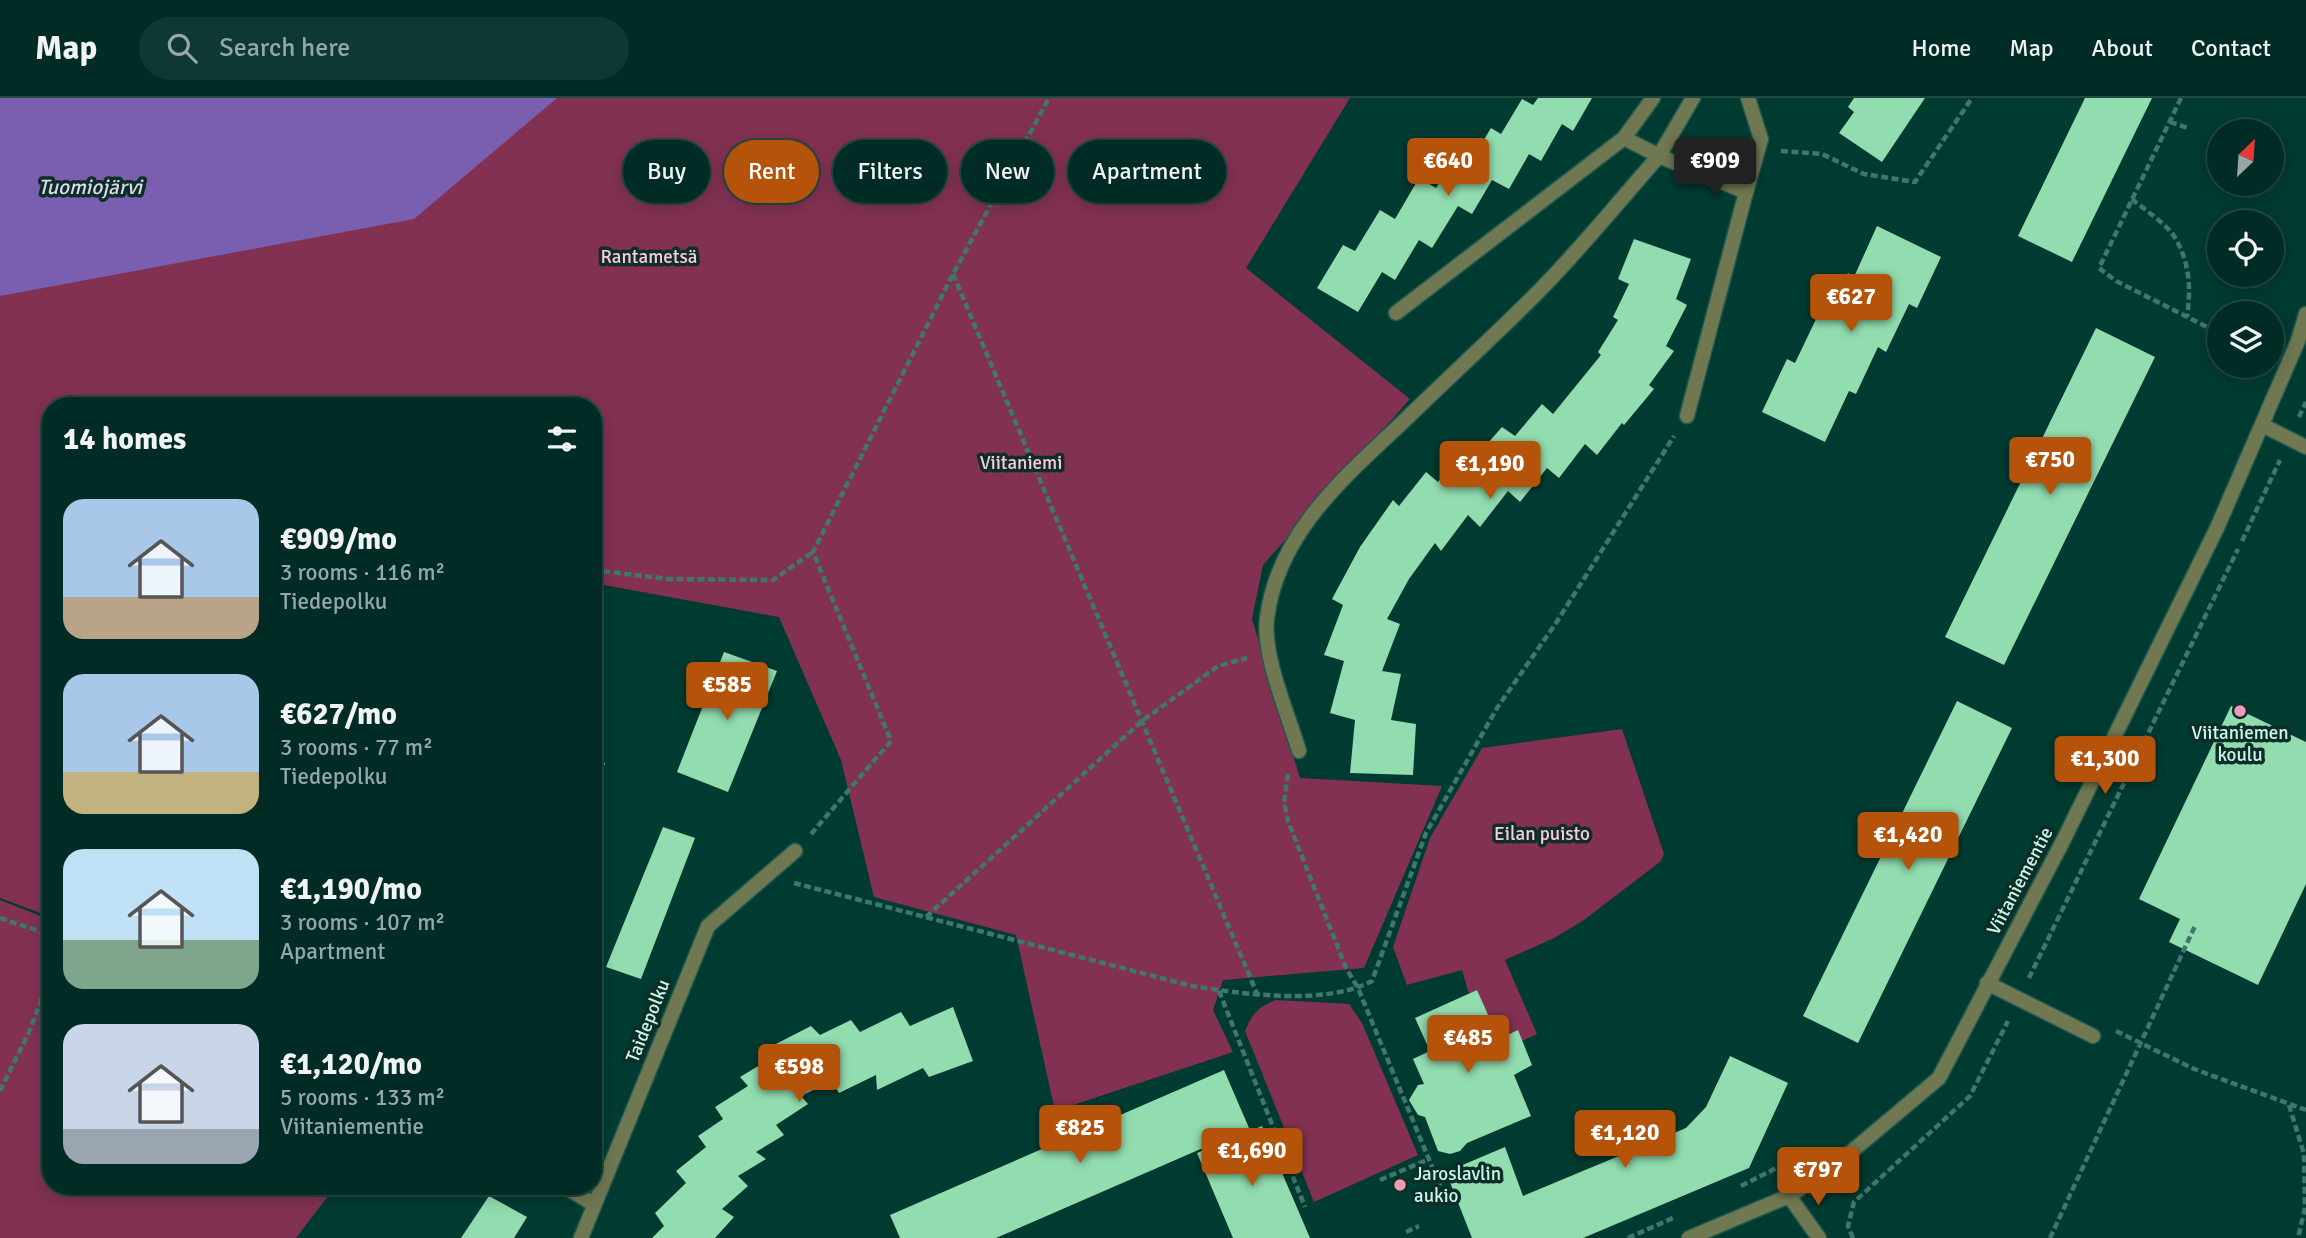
<!DOCTYPE html>
<meta charset="utf-8">
<style>
body{margin:0;font-family:Signika,sans-serif;background:#0e3832;color:#f1f3f6;height:100vh;display:flex;flex-direction:column;font-size:26px;white-space:nowrap}
*{box-sizing:border-box;margin:0}
p{font-size:23px;color:#95a7a7}
.icon{flex:none;width:38px;height:38px;fill:none;stroke:currentColor;stroke-width:2;stroke-linecap:round;stroke-linejoin:round}
.map{position:relative;flex:1;overflow:hidden}
.details{position:absolute;left:42px;top:299px;width:560px;height:798px;display:flex;flex-direction:column;background:#002c25;border-radius:28px;box-shadow:0 4px 18px #0003,0 0 0 2px #224842}
.details>*{flex:none}
.banner{position:absolute;left:623px;top:42px;width:665px;height:63px;display:flex;gap:14px}
.needle{width:46px;rotate:25deg}
.tools{position:absolute;left:2207px;top:21px;display:grid;gap:14px}
.tools a{display:grid;place-items:center;width:77px;height:77px;border-radius:50%;background:#002c25;box-shadow:0 4px 18px #0003,0 0 0 2px #224842;font-size:35px}
.price{position:absolute;translate:-50% -60px;padding:0 16px;border-radius:7px;background:#b45309;color:#fff;font-size:23px;line-height:46px;filter:drop-shadow(0 2px 4px #0008)}
.price::after{content:'';position:absolute;left:50%;top:42px;width:21px;height:16px;margin-left:-10px;background:inherit;clip-path:polygon(0 0,100% 0,50% 100%)}
.price.on{background:#222;color:#fff}
ul{padding:0;list-style:none}
li{display:flex;align-items:center;gap:21px;height:175px;padding:0 21px}
li span{display:grid;place-items:center;flex:none;width:196px;height:140px;border-radius:21px;color:#555}
li>.icon{margin-inline-start:auto}
span .icon{width:84px;height:84px;fill:#fffc;stroke-width:1}
li b{font-size:30px}
h2{display:flex;justify-content:space-between;align-items:center;height:84px;padding:0 21px;font-size:30px}
.chip{padding:0 24px;border-radius:32px;background:#002c25;box-shadow:0 4px 18px #0003,0 0 0 2px #224842;font-size:24px;line-height:63px}
.chip.on{background:#b45309;color:#fff}
header{display:flex;align-items:center;gap:42px;box-sizing:border-box;height:98px;padding:0 35px;background:#002c25;border-bottom:2px solid #224842}
header strong{font-size:33px}
nav{display:flex;gap:38px;margin-inline-start:auto;font-size:24px}
.search{width:490px;height:63px;background:#0e3832;display:flex;align-items:center;gap:18px;box-sizing:border-box;padding:0 24px;border-radius:38px;color:#95a7a7;font-size:26px}
.map>svg:first-child{display:block}
</style>
<header>
<strong>Map</strong>
<div class="search"><svg class="icon" aria-label="search" viewBox="0 0 24 24"><circle cx="10" cy="10" r="6"/><path d="M15 15l6 6"/></svg>Search here</div>
<nav><a>Home</a><a>Map</a><a>About</a><a>Contact</a></nav>
</header>
<div class="map">
<svg width="2306" height="1140" viewBox="0 0 2306 1140">
<rect width="100%" height="100%" fill="#003b31"/>
<path fill="#823152" d="M0,0H1350L1246,170L1410,301L1263,467L1252,521L1300,680L1442,688L1364,870L1223,882L1213,912L1233,954L1055,1013L1016,837L874,799L841,662L779,519L593,485V308H51V819L0,800Z
M1622,631L1664,756L1661,763L1584,822L1554,840L1505,862L1537,936L1522,943L1499,941L1477,892L1469,896L1462,872L1407,887L1393,849L1430,740L1482,650Z
M0,802L51,822V1088L335,1089L296,1140H0Z
M1276,902L1349,906L1362,925L1418,1057L1314,1104L1245,933C1252,916 1259,908 1276,902Z"/>
<path fill="#7a5eb0" d="M0,0H557L414,121L0,198Z"/>
<path fill="#91ddb0" d="M1538,0H1592L1573,33L1562,26L1541,63L1529,56L1509,91L1492,82L1472,116L1458,108L1432,150L1419,142L1395,182L1382,174L1358,214L1317,190L1343,147L1355,153L1380,112L1395,121L1419,80L1436,90L1456,57L1470,65L1491,30L1501,36L1522,1L1533,7Z
M1854,0H1925L1882,64L1839,35L1854,14L1848,9Z
M2085,0H2152L2072,164L2018,138Z
M1877,128L1941,159L1917,210L1909,206L1886,254L1878,249L1856,296L1849,293L1825,344L1762,314L1787,261L1795,265L1818,217L1826,221L1848,175L1854,179Z
M1634,141L1691,161L1676,201L1687,207L1666,248L1674,253L1649,287L1654,291L1624,327L1622,325L1597,357L1585,346L1559,380L1547,370L1520,404L1508,393L1480,429L1468,417L1441,453L1435,445L1409,481L1387,521L1400,526L1382,573L1401,576L1391,622L1416,626L1413,677L1350,675L1355,622L1330,615L1344,563L1324,557L1343,507L1332,501L1360,449L1393,402L1399,408L1426,374L1438,384L1464,352L1474,361L1502,329L1515,338L1542,306L1553,316L1601,257L1598,254L1618,222L1613,219L1629,186L1618,181Z
M2096,230L2155,259L2004,567L1945,539Z
M724,554L777,573L728,694L677,674Z
M1957,603L2012,630L1858,945L1803,918Z
M2231,608L2306,644V786L2258,887L2169,844L2180,821L2139,801Z
M593,661L605,665L593,696Z
M663,729L695,740L641,881L606,869Z
M1477,892L1499,941L1518,932L1532,967L1514,977L1531,1018L1467,1045L1460,1053L1450,1056L1438,1053L1425,1019L1418,1017L1409,1002L1418,987L1424,986L1413,961L1430,953L1415,920Z
M953,909L973,963L929,979L923,970L877,992L876,977L839,995L832,983L801,998L808,1006L776,1027L784,1037L756,1054L766,1061L738,1078L748,1088L722,1111L734,1119L715,1140H652L664,1128L655,1115L686,1085L676,1073L706,1049L698,1038L723,1021L715,1009L748,988L740,979L775,958L772,948L811,928L820,937L851,922L860,934L901,914L910,928Z
M1730,958L1788,985L1749,1070L1583,1140H1472L1446,1074L1505,1049L1523,1098L1686,1030L1706,1009Z
M1224,972L1249,1030L996,1140H900L890,1117Z
M1262,1028L1310,1140H1233L1197,1055Z
M489,1098L527,1119L514,1140H461Z"/>
<g fill="none" stroke-linecap="round" stroke-linejoin="round">
<defs>
<path id="lane" d="M1624,40L1653,0
M1687,318L1746,94
M2262,327L2306,349
M1299,653C1288,616 1262,557 1267,520C1278,433 1347,377 1406,321C1448,280 1491,241 1532,200C1576,157 1618,104 1659,58L1624,40L1396,215
M1987,885L2093,938
M564,1088L593,1106"/>
<path id="street" d="M1693,0L1659,58L1746,94L1761,41L1748,0
M1789,1098L1819,1140
M581,1140L708,828L795,753
M1689,1140L1789,1098L1832,1070L1939,980L2063,743L2217,430L2298,243L2306,216"/>
</defs>
<use href="#lane" stroke="#20594f" stroke-width="17"/>
<use href="#street" stroke="#20594f" stroke-width="17"/>
<path stroke="#40776c" stroke-width="4.5" stroke-dasharray="7 3.5" stroke-linecap="butt" d="M2181,0L2099,170L2116,183L2219,235
M2170,24L2188,30
M1781,53L1822,56L1864,76L1915,84L1972,0
M2132,101C2144,111 2166,126 2174,138C2190,164 2191,190 2187,219
M953,176L1258,898
M2299,319L2306,304
M2242,443L2280,362
M593,472L669,481L773,482L813,454
M1288,676L1284,704L1288,723L1346,870L1358,890L1440,1088
M811,736L891,643L813,454L953,176L1049,0
M794,785L1192,888C1243,896 1325,908 1372,883L1426,735L1497,610L1556,525L1674,338
M926,819L1142,623L1218,568L1247,560
M0,820L51,837
M2029,880L2238,451
M1219,893L1305,1109
M2116,933L2194,971L2306,1012
M0,993L29,934L51,876
M2289,1007L2304,1056L2305,1110L2298,1140
M1380,1082L1429,1061
M1741,1088L1796,1060
M1406,1134L1419,1128
M1628,1140L1673,1120
M1853,1140L1848,1128L1854,1104L1970,998L2008,923
M2050,1140L2195,828"/>
<use href="#lane" stroke="#707852" stroke-width="14"/>
<use href="#street" stroke="#707852" stroke-width="14"/>
</g>
<g fill="#ef9ab8" stroke="#0d2e27" stroke-width="2.5">
<circle cx="2240" cy="613" r="7"/>
<circle cx="1400" cy="1087" r="7"/>
</g>
<g text-anchor="middle" dominant-baseline="central" stroke-width="7" stroke-linejoin="round" paint-order="stroke">
<g font-size="19" fill="#fecada" stroke="#0d2e27">
<text x="649" y="159">Rantametsä</text>
<text x="1021" y="365">Viitaniemi</text>
<text x="1542" y="736">Eilan puisto</text>
</g>
<g font-size="19" fill="#c9f7eb" stroke="#0d2e27">
<text x="2240" y="635">Viitaniemen<tspan x="2240" dy="22">koulu</tspan></text>
<text x="1414" y="1076" text-anchor="start">Jaroslavlin<tspan x="1414" dy="22">aukio</tspan></text>
</g>
<g font-size="19" fill="#c9f7eb" stroke="#0d2e27">
<text transform="translate(2020 783) rotate(-62)">Viitaniementie</text>
<text transform="translate(648 923) rotate(-68)">Taidepolku</text>
</g>
<g font-size="21" font-style="italic" fill="#dcd7ed" stroke="#0d2e27">
<text x="90" y="89">Tuomiojärvi</text>
</g>
</g>
</svg>
<div class="tools">
<a><svg class="needle" viewBox="-14 -14 28 28"><path d="M0-13l5 13h-10z" fill="#e53935"/><path d="M0 13l5-13h-10z" fill="#95a7a7"/></svg></a>
<a><svg class="icon" aria-label="locate" viewBox="0 0 24 24"><circle cx="12" cy="12" r="6"/><path d="M12 2v4M12 18v4M2 12h4M18 12h4"/></svg></a>
<a><svg class="icon" aria-label="layers" viewBox="0 0 24 24"><path d="M12 4l9 5-9 5-9-5zM3 14l9 5 9-5"/></svg></a>
</div>
<b class="price" style="left:1448px;top:100px">€640</b>
<b class="price on" style="left:1715px;top:100px">€909</b>
<b class="price" style="left:1851px;top:236px">€627</b>
<b class="price" style="left:2050px;top:399px">€750</b>
<b class="price" style="left:1490px;top:403px">€1,190</b>
<b class="price" style="left:727px;top:624px">€585</b>
<b class="price" style="left:2105px;top:698px">€1,300</b>
<b class="price" style="left:1908px;top:774px">€1,420</b>
<b class="price" style="left:1468px;top:977px">€485</b>
<b class="price" style="left:799px;top:1006px">€598</b>
<b class="price" style="left:1080px;top:1067px">€825</b>
<b class="price" style="left:1625px;top:1072px">€1,120</b>
<b class="price" style="left:1252px;top:1090px">€1,690</b>
<b class="price" style="left:1818px;top:1109px">€797</b>
<div class="banner">
<a class="chip">Buy</a>
<a class="chip on">Rent</a>
<a class="chip">Filters</a>
<a class="chip">New</a>
<a class="chip">Apartment</a>
</div>
<section class="details">
<h2>14 homes<svg class="icon" aria-label="filters" viewBox="0 0 24 24"><path d="M4 7h16M4 17h16"/><circle cx="9" cy="7" r="2"/><circle cx="15" cy="17" r="2"/></svg></h2>
<ul>
<li><span style="background:linear-gradient(#a9c7e8 70%,#b9a48a 0)"><svg class="icon" aria-label="home" viewBox="0 0 24 24"><path d="M3 11l9-7 9 7M6 9v11h12V9"/></svg></span><div><b>€909/mo</b><p>3 rooms · 116 m²</p><p>Tiedepolku</p></div></li>
<li><span style="background:linear-gradient(#a9c7e8 70%,#c2b280 0)"><svg class="icon" aria-label="home" viewBox="0 0 24 24"><path d="M3 11l9-7 9 7M6 9v11h12V9"/></svg></span><div><b>€627/mo</b><p>3 rooms · 77 m²</p><p>Tiedepolku</p></div></li>
<li><span style="background:linear-gradient(#bfe0f5 65%,#7fa58c 0)"><svg class="icon" aria-label="home" viewBox="0 0 24 24"><path d="M3 11l9-7 9 7M6 9v11h12V9"/></svg></span><div><b>€1,190/mo</b><p>3 rooms · 107 m²</p><p>Apartment</p></div></li>
<li><span style="background:linear-gradient(#c9d6e8 75%,#9aa5b1 0)"><svg class="icon" aria-label="home" viewBox="0 0 24 24"><path d="M3 11l9-7 9 7M6 9v11h12V9"/></svg></span><div><b>€1,120/mo</b><p>5 rooms · 133 m²</p><p>Viitaniementie</p></div></li>
</ul>
</section>
</div>
